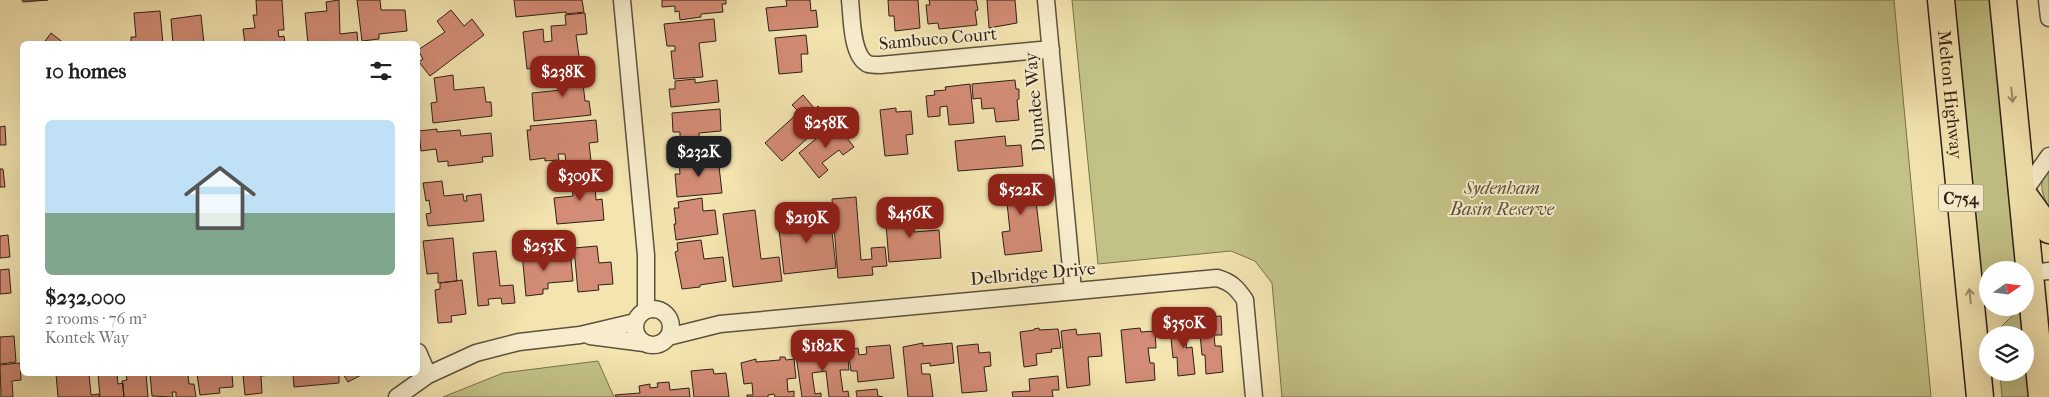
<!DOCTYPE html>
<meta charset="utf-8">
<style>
body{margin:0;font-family:"IM FELL French Canon",serif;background:#f2f2f2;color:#202124;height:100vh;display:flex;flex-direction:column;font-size:19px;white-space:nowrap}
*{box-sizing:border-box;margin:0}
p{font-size:16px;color:#757577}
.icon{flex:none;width:28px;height:28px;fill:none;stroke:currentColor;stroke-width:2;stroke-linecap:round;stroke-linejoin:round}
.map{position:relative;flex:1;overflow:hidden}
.details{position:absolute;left:20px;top:41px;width:400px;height:335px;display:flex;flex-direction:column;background:#fff;border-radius:8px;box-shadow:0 5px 20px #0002}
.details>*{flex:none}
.needle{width:32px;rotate:76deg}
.buttons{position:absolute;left:1979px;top:261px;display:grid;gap:10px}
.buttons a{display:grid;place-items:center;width:55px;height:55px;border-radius:50%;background:#fff;box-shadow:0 5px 20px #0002;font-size:25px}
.price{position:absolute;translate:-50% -42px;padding:0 11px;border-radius:10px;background:#8f2418;color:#fff;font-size:16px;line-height:32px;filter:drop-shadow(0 1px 2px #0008)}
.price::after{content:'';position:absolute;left:50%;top:30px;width:15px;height:11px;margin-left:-8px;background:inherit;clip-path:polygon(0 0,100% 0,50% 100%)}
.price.current{background:#222;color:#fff}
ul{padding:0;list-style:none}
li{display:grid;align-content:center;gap:10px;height:265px;padding:0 25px}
li span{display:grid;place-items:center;height:155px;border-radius:8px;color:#555}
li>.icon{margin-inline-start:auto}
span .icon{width:90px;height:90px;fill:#fffc;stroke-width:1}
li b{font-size:21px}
h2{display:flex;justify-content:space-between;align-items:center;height:60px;padding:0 25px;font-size:21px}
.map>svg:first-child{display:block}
</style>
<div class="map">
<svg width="2049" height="397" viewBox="0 0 2049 397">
<rect width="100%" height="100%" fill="#f3e4b0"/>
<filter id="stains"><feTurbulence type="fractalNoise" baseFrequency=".004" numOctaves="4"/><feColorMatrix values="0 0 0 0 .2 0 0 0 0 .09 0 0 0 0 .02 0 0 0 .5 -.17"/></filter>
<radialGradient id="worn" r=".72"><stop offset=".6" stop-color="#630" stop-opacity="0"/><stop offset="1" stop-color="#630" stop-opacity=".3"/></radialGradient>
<path fill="#c2c287" stroke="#787150" d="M1072,0H1894L1931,397H1282L1272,283L1255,261L1231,251L1098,264Z
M1953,0H1993L2018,265L2005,270H1988L1987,286L1985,290L1980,275Z
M2049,167V208C2041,192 2038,182 2049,167Z
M2020,308L2024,335H1996V332Z
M2025,345L2030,397H2002L2000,373L2025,372Z
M598,361L614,397H443L503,373Z"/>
<path fill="#d38c75" stroke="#2d2018" d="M22,0H48L23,2Z
M256,0H282L284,30H278L279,37L284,36L285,44H245L243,29L255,28L253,15H257Z
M339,0L340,34L357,32L358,44H308L305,13L327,11L326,2Z
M357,0H380L381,10H405L407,31L379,34V39L362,41Z
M514,0H582L584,12L566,14V12L516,17Z
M662,0H726V4H722L723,12L701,14V17L680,20L679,11L675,12V6L662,7Z
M786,0H810L811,11L816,10L818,27L769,31L766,8L787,6Z
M888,0H918L920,28L895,31L894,16H889Z
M929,0H976L978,10L975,11L977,25L939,29L938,23L928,24L926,5H930Z
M987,0H1015L1017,23L989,28Z
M451,10L464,26L472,19L484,35L430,76L419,62L423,59L418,50L445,32L437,21Z
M160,11L163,44H131V37H136L134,13Z
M585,13L587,34L576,35L580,63L527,69L523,32L543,29L544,42L552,41L551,26L566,25L565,15Z
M201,15L204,44H173L171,19Z
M714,19L716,41L699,43L703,77L674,79L671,51H675V46H667L664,24Z
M51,33L65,44H43Z
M806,35L808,54H801L802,72L779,74L775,38Z
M581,66L585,101H589L591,115L534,121L532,93L562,90L560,69Z
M453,75L454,90L484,87L486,102H491L492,116L433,123L431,103L437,102L434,78Z
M695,79V83L717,80L719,102L671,107L669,89H675V81Z
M1015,80L1016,89H1019V99L1017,100L1019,120L996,122L994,108L982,109L981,98L973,99L972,84Z
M970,84L974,123L949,125L947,106L940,107V116L928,117L926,96L935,95L934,91L946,90L945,87Z
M803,95L815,109L818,106L829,119L782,161L765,143L799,112L792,105Z
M896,108V112L911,111L913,134L906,135L908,154L885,156L880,110Z
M720,109L721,131L699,133V138L680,140V132H673L672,113Z
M596,120L598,142L589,143L592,170L567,173L565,154H558L559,160L545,161V158L530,160L527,130H531L530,126Z
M835,123L854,147L843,155L839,150L822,163L828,170L819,178L799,153Z
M5,126L6,145H0V127Z
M437,129V132L460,130L461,136L491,133L493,156L482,157L483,162L448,166V161L438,162L436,149L421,151L419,131Z
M1005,136L1006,146L1021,145L1023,166L958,171L955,141Z
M718,157L722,193L677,197L675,174H680L679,161Z
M0,169H3L5,187H0Z
M594,171L596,200L602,199L604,220L557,224L554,198L573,196L571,174Z
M1033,177L1042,251L1005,255L1002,232L1010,231L1007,203L1000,204L998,181Z
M442,181L444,196L463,194L464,201H467L466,196L481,194L484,221L428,226L426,214L431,213L429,200L426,201L423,183Z
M856,197L861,260L872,259L871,248L885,247L887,266L872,267L873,275L838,278L832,199Z
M702,198L703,211L715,210L718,234L676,240L674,224H676L674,208H679L678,202Z
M912,209L914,232L939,230L941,258L889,262L885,211Z
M755,210L761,259L779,257L782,281L733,287L723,214Z
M830,214L836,268L784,274L778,220Z
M8,235L10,257L0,258V236Z
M453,238L457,281L438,283V273L427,274L423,241Z
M701,240L704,259L723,257L726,281L700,285V287L682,289L675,252L678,251L677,243Z
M597,246L599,263L611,262L613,284L598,285L599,290L578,292L574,248Z
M551,250L552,261L571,260L573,281L548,283V289H543V294L526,296L522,253Z
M496,251L500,286L513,285L515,303L502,304L501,298L488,299L489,305L478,306L473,253Z
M9,269L11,293L0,294V270Z
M462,280L466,314L451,316L452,322L438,323L435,290L440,289V283Z
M1221,316L1222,335H1214L1215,346H1221L1223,372L1206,374L1205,355H1202L1200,334L1204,333L1208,328V317Z
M1181,319H1193L1194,338H1187L1186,348L1192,347L1195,374L1178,376L1177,357L1173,358L1171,338H1179L1182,335Z
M1039,328V330L1058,329L1061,348L1051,349L1052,352L1036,354L1037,365L1024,367L1020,332L1034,330V329Z
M1140,328L1141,332L1155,331L1156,348H1148L1150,363H1154L1155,380L1126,383L1121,330Z
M1076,329L1077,335L1100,333L1102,356L1088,357L1090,385L1067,388L1061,331Z
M14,336L16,362L0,364V337Z
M923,343V346L952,343L954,363L930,366V363L921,364L922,374H930L933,397H908L903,347Z
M978,344L979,353L990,352L991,366L984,367L987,391L962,393L957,346Z
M890,345L894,378L858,382L857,371H851L848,350L858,348L859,355L867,354L866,347Z
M829,349L833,352L834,357H837L836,351L847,350L849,370H840L843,392L848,391L849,397H829L826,371L812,373L815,394L821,393V397H802L796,356L805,355L806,359H809L812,351H816L822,354L824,350Z
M780,357H785L786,360L794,359L796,378L787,379L788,392L794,391V397H775L774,394L768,395V397H747V395H753L752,383L744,384L741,363L756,359V362L780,360Z
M20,363L21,380L12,381L13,397H1L0,365Z
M713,369L714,374L726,373L729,397H694L691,371Z
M56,374H89L91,395L99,394V397H58Z
M98,374H117L118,384L123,383L124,397H100Z
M126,374H146L148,397H124L122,381L127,380Z
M150,374H188L189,384H194L196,397H176V392H172L173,397L152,396Z
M197,374H232L233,387L219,388L220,393L200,395Z
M250,374H283L261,376L262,393L245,395L243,375Z
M293,374H339V383L294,387Z
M343,374H363L348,382Z
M1058,376L1059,390H1052L1053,397H1013L1012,392L1030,391L1029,379Z
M669,382L670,390L689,388L690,397H616L615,395L640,393L639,386L650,384V388L658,387L657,383Z
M877,389L878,396L883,397H857L856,391Z"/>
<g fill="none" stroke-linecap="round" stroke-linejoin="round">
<defs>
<path id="minor" d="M622,0L646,255V310
M850,0C852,16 851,56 868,64C871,65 876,65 880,65L1051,49
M1046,0L1073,290
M2047,0L2049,18
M2023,193L2049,156
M2030,273L2049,271
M635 327a18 18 0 1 1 36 0a18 18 0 1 1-36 0Z
M590,336L644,343
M668,337L720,324L1217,278C1231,282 1237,288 1245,300L1254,397
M418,352L428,375
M397,397L428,375L476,353L519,342L580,335L635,322"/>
<g id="trunk">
<path id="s1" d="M1941,0L1980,397"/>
<path d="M2003,0L2042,397"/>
<path d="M2023,194L2049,230"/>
</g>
</defs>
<use href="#minor" stroke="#5e513e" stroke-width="19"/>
<use href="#trunk" stroke="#2d2018" stroke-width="29"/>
<use href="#minor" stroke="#f7edcc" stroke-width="16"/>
<use href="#trunk" stroke="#f3e4b0" stroke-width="26"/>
</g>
<defs><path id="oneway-shaft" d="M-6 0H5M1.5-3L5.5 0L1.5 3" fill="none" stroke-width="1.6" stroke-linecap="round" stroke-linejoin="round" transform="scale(1.25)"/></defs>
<g stroke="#9a8c6c">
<use href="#oneway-shaft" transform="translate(2012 95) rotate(84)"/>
<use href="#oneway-shaft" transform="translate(1970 296) rotate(-96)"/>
</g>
<g text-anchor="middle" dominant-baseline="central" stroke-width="4" stroke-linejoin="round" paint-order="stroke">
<rect fill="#f7edcc" stroke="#6a5e4e" stroke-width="1" x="1938.5" y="184.5" width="45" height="27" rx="4"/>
<g font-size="16" font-weight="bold" fill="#2d2018">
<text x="1961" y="198">C754</text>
</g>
<g font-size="18" fill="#2d2018" stroke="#f7edcc">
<text transform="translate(938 39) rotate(-5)">Sambuco Court</text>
<text stroke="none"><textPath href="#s1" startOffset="95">Melton Highway</textPath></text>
<text transform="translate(1035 102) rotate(-95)">Dundee Way</text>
<text transform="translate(1033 274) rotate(-5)">Delbridge Drive</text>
</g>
<g font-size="18" font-style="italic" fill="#5a5139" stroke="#f7edcc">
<text x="1502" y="188">Sydenham<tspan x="1502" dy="21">Basin Reserve</tspan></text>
</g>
</g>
<rect width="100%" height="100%" filter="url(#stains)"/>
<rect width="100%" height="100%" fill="url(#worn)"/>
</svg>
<div class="buttons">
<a><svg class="needle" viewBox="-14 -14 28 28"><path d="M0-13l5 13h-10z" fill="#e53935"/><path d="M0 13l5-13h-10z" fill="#757577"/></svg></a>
<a><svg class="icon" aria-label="layers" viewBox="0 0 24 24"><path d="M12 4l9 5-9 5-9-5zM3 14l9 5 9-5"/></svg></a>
</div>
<b class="price" style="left:563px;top:98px">$238K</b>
<b class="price" style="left:826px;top:149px">$258K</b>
<b class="price current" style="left:699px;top:178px">$232K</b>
<b class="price" style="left:580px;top:202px">$309K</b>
<b class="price" style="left:1021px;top:216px">$522K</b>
<b class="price" style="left:910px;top:239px">$456K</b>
<b class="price" style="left:807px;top:244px">$219K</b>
<b class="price" style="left:544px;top:272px">$253K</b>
<b class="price" style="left:1184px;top:349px">$350K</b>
<b class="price" style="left:823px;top:372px">$182K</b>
<section class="details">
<h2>10 homes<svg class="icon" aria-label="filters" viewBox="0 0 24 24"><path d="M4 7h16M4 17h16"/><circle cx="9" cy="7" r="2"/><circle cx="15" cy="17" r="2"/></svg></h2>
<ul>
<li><span style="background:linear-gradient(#bfe0f5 60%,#7fa58c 0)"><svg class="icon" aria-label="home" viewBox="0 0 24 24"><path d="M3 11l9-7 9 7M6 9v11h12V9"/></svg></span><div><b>$232,000</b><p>2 rooms · 76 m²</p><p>Kontek Way</p></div></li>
</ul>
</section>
</div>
